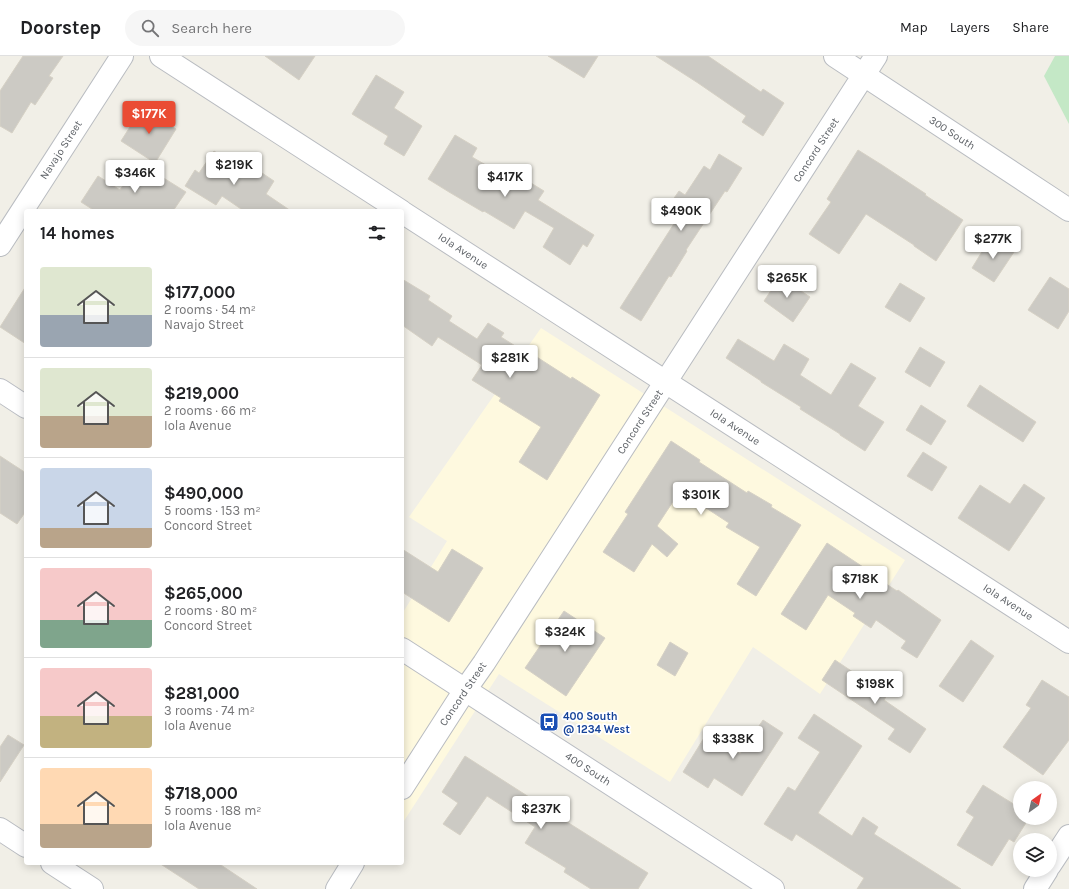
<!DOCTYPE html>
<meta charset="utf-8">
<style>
body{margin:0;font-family:Karla,sans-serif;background:#f6f6f6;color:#202124;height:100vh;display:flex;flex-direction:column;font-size:15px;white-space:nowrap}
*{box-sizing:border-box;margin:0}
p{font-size:13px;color:#757577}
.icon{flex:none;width:22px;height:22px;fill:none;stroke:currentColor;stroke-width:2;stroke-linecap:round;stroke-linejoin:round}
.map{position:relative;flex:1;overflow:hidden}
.sheet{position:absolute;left:24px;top:153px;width:380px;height:656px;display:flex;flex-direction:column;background:#fff;border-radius:4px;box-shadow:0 2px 10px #0003}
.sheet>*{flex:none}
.needle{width:26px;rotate:33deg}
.controls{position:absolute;left:1013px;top:725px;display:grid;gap:8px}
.controls a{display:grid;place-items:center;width:44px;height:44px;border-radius:50%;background:#fff;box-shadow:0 2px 10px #0003;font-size:20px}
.price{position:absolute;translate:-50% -34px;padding:0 9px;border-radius:4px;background:#fff;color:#222;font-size:13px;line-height:26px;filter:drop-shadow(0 1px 2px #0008)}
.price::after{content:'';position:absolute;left:50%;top:24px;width:12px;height:9px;margin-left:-6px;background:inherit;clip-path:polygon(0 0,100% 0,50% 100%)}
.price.active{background:#ea4c34;color:#fff}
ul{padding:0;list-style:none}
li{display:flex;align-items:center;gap:12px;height:100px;padding:0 16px}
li+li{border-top:1px solid #e0e0e0}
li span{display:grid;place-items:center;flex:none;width:112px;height:80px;border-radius:4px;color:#555}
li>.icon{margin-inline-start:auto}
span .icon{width:48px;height:48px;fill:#fffc;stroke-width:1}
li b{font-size:17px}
h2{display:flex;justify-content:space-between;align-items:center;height:48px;padding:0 16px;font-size:17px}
header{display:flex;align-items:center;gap:24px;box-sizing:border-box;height:56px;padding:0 20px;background:#fff;border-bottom:1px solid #e0e0e0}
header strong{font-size:19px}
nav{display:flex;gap:22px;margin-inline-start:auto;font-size:14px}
.search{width:280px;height:36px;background:#f6f6f6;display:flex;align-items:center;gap:10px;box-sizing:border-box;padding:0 14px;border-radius:22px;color:#757577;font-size:15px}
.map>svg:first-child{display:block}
</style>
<header>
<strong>Doorstep</strong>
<div class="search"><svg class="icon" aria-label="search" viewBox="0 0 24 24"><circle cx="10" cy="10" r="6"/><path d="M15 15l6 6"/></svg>Search here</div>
<nav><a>Map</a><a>Layers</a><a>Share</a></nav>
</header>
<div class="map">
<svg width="1069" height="833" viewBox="0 0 1069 833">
<rect width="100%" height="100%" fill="#f1efe7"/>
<path fill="#fef9df" d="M541,272L905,504L820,638L753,591L670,726L499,618L402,768V558L447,485L409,461Z"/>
<path fill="#c4e8c6" d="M1055,0H1069V68L1044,20Z"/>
<path fill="#cccac4" stroke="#d6d1c5" d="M23,0H63L49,20L53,22L35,49L31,46L12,77L0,70V35Z
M265,0H315L299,24Z
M548,0H598L584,22Z
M656,0H708L761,36L763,33L784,47L763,80L742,66L746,60L698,27Z
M376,19L404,36L394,52L422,70L404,100L384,88L388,80L352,58Z
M142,52L176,73L155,107L121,85Z
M455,79L477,92L472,101L517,127L521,121L544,135L538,144L594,179L587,191L583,188L570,209L543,191L554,172L525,155L514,173L484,155L483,156L449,136L428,123Z
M858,94L882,109L926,138L925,139L963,164L936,205L914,190V189L866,158L839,198L809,178L831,146L827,143Z
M214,95L246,116L250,109L274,125L266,138L291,155H244L222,140L216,149L185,130L195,114L199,117Z
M719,98L742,112L727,136L725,135L686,194L687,195L671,221L669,220L641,265L620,252L677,163L665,155L679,135L685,139L704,110L710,114Z
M138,106L186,136L173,155H95L81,146L98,120L120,134Z
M991,181L1014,196L994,226L972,212Z
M780,221L810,241L793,266L764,245Z
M1050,221L1069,233V255L1058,273L1028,254Z
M402,223L430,240L428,244L452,260L449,265L477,283L488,267L504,277L501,281L528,298L529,296L571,323L572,321L600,339L547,424L519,406L541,371L499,345L501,342L472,324L482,309L438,281L432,290L402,269Z
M900,227L925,242L910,266L885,251Z
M26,230V288L0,271Z
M738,283L774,305L784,288L809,303L800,319L831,339L851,307L876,322L858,350L884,366L865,395L840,379V378L800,353L801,351L761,326V325L726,302Z
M920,291L945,306L930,331L905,316Z
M980,329L1036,366L1023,386L967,350Z
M921,349L946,365L931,389L906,374Z
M671,385L700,404L699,406L747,437L748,435L772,449L771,451L801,469L756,540L737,528L760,491L726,471L729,467L680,435L657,470L678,488L667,501L652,488L634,516L603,496L628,458L625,456Z
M923,396L947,411L932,435L907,420Z
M0,400L26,417V455L17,468L0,457Z
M1024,428L1045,442L1009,495L958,462L980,429L1010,448Z
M827,487L872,517L871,518L897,535L898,534L941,564L917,602L901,592L906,585L876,564L871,572L853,560L855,557L828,539L806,574L781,558Z
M402,493L438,516L452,493L483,512L449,566L402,536Z
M564,555L605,582L566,640L525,612Z
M971,584L994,600L963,646L939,630Z
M670,586L688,597L675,620L657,609Z
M835,604L887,639L884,644L926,673L910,697L888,683L895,673L822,624Z
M1042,624L1069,641V684L1043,719L1003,691L1031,652L1026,649Z
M814,658L862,690L818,757L852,780L863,761L878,771L874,778L961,833H857L864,822L796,778L792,785L764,768L788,731L795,735L820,696L798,682Z
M763,664L783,677L742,740L714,722L708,732L683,716L707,677L740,698Z
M8,679L24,689L0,726V691Z
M465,700L529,741V742L648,817L638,833H591L564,816L566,812L525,787L535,771L487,740L460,779L443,768L458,747L442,736Z
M983,729L1020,752V762H1029L1014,786L1009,783L992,810L957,789L974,761L966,756Z
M159,807H218L257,833H199Z"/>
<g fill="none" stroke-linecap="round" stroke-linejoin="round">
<defs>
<path id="street" d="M161,0L401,155
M835,0L1069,154
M402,156L1069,586
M0,189L122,0
M402,732L465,634L484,607L876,0
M0,773L26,790
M52,807L92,833
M1050,809L1069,780
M337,833L353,807
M1035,833L1047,814"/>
<path id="secondary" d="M0,334L26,351
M402,593L773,833"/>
</defs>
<use href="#street" stroke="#b9bcc1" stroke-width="24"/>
<use href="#secondary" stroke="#babdc3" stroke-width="24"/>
<use href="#street" stroke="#fff" stroke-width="22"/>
<use href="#secondary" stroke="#fff" stroke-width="22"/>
</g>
<defs>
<symbol id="bus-square" viewBox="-11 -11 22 22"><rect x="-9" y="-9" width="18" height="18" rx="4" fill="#1a4fb4" stroke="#fff"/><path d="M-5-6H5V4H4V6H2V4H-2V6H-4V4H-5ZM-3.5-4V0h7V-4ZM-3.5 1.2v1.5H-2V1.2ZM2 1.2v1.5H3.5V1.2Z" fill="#fff"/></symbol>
</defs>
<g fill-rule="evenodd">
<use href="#bus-square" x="538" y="655" width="22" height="22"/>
</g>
<g text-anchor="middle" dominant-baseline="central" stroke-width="3.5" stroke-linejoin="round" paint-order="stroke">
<g font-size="11" fill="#5e6267" stroke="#fff">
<text transform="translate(952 77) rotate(33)">300 South</text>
<text transform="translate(61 94) rotate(-57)">Navajo Street</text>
<text transform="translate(816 94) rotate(-57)">Concord Street</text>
<text transform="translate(463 195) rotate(33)">Iola Avenue</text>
<text transform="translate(640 366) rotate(-57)">Concord Street</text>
<text transform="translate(735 371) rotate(33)">Iola Avenue</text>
<text transform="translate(1008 546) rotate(33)">Iola Avenue</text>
<text transform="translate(463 638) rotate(-56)">Concord Street</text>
<text transform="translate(588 713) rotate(33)">400 South</text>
</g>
<g font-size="11" font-weight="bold" fill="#164399" stroke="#fff" text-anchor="start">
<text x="563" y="660">400 South<tspan x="563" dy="13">@ 1234 West</tspan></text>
</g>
</g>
</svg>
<div class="controls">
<a><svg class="needle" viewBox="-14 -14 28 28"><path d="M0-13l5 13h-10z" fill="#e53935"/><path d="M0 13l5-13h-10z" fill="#757577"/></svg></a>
<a><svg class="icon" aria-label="layers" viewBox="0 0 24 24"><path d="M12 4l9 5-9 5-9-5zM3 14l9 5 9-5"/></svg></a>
</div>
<b class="price active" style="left:149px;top:79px">$177K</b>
<b class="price" style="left:234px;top:130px">$219K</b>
<b class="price" style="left:135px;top:138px">$346K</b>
<b class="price" style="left:505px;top:142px">$417K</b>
<b class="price" style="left:681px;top:176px">$490K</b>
<b class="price" style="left:993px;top:204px">$277K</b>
<b class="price" style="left:787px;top:243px">$265K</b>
<b class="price" style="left:510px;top:323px">$281K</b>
<b class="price" style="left:701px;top:460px">$301K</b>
<b class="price" style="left:860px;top:544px">$718K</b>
<b class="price" style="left:565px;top:597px">$324K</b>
<b class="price" style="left:875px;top:649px">$198K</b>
<b class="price" style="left:733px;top:704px">$338K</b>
<b class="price" style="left:541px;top:774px">$237K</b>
<section class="sheet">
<h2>14 homes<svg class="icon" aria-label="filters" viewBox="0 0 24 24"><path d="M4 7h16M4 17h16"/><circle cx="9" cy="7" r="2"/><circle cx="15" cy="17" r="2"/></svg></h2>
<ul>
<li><span style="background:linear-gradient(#dfe7d0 60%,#9aa5b1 0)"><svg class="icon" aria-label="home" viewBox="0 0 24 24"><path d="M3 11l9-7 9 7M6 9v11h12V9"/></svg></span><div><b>$177,000</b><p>2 rooms · 54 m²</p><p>Navajo Street</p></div></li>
<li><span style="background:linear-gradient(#dfe7d0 60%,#b9a48a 0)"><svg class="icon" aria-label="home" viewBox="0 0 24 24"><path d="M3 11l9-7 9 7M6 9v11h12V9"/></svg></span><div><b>$219,000</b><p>2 rooms · 66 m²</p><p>Iola Avenue</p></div></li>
<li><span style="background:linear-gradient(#c9d6e8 75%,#b9a48a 0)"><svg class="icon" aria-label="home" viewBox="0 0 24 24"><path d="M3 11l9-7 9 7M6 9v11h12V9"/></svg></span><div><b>$490,000</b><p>5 rooms · 153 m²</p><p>Concord Street</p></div></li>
<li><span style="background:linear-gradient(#f6c9c9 65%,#7fa58c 0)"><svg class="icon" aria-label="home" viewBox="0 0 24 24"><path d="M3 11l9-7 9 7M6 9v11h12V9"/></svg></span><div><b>$265,000</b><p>2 rooms · 80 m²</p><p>Concord Street</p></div></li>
<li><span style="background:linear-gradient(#f6c9c9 60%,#c2b280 0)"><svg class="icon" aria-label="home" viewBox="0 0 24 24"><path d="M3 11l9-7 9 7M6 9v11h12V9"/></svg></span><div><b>$281,000</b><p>3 rooms · 74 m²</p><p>Iola Avenue</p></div></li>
<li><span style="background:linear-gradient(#ffd9b3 70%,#b9a48a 0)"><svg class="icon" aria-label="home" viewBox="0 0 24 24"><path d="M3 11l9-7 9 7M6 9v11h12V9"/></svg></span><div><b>$718,000</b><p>5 rooms · 188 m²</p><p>Iola Avenue</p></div></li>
</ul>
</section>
</div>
